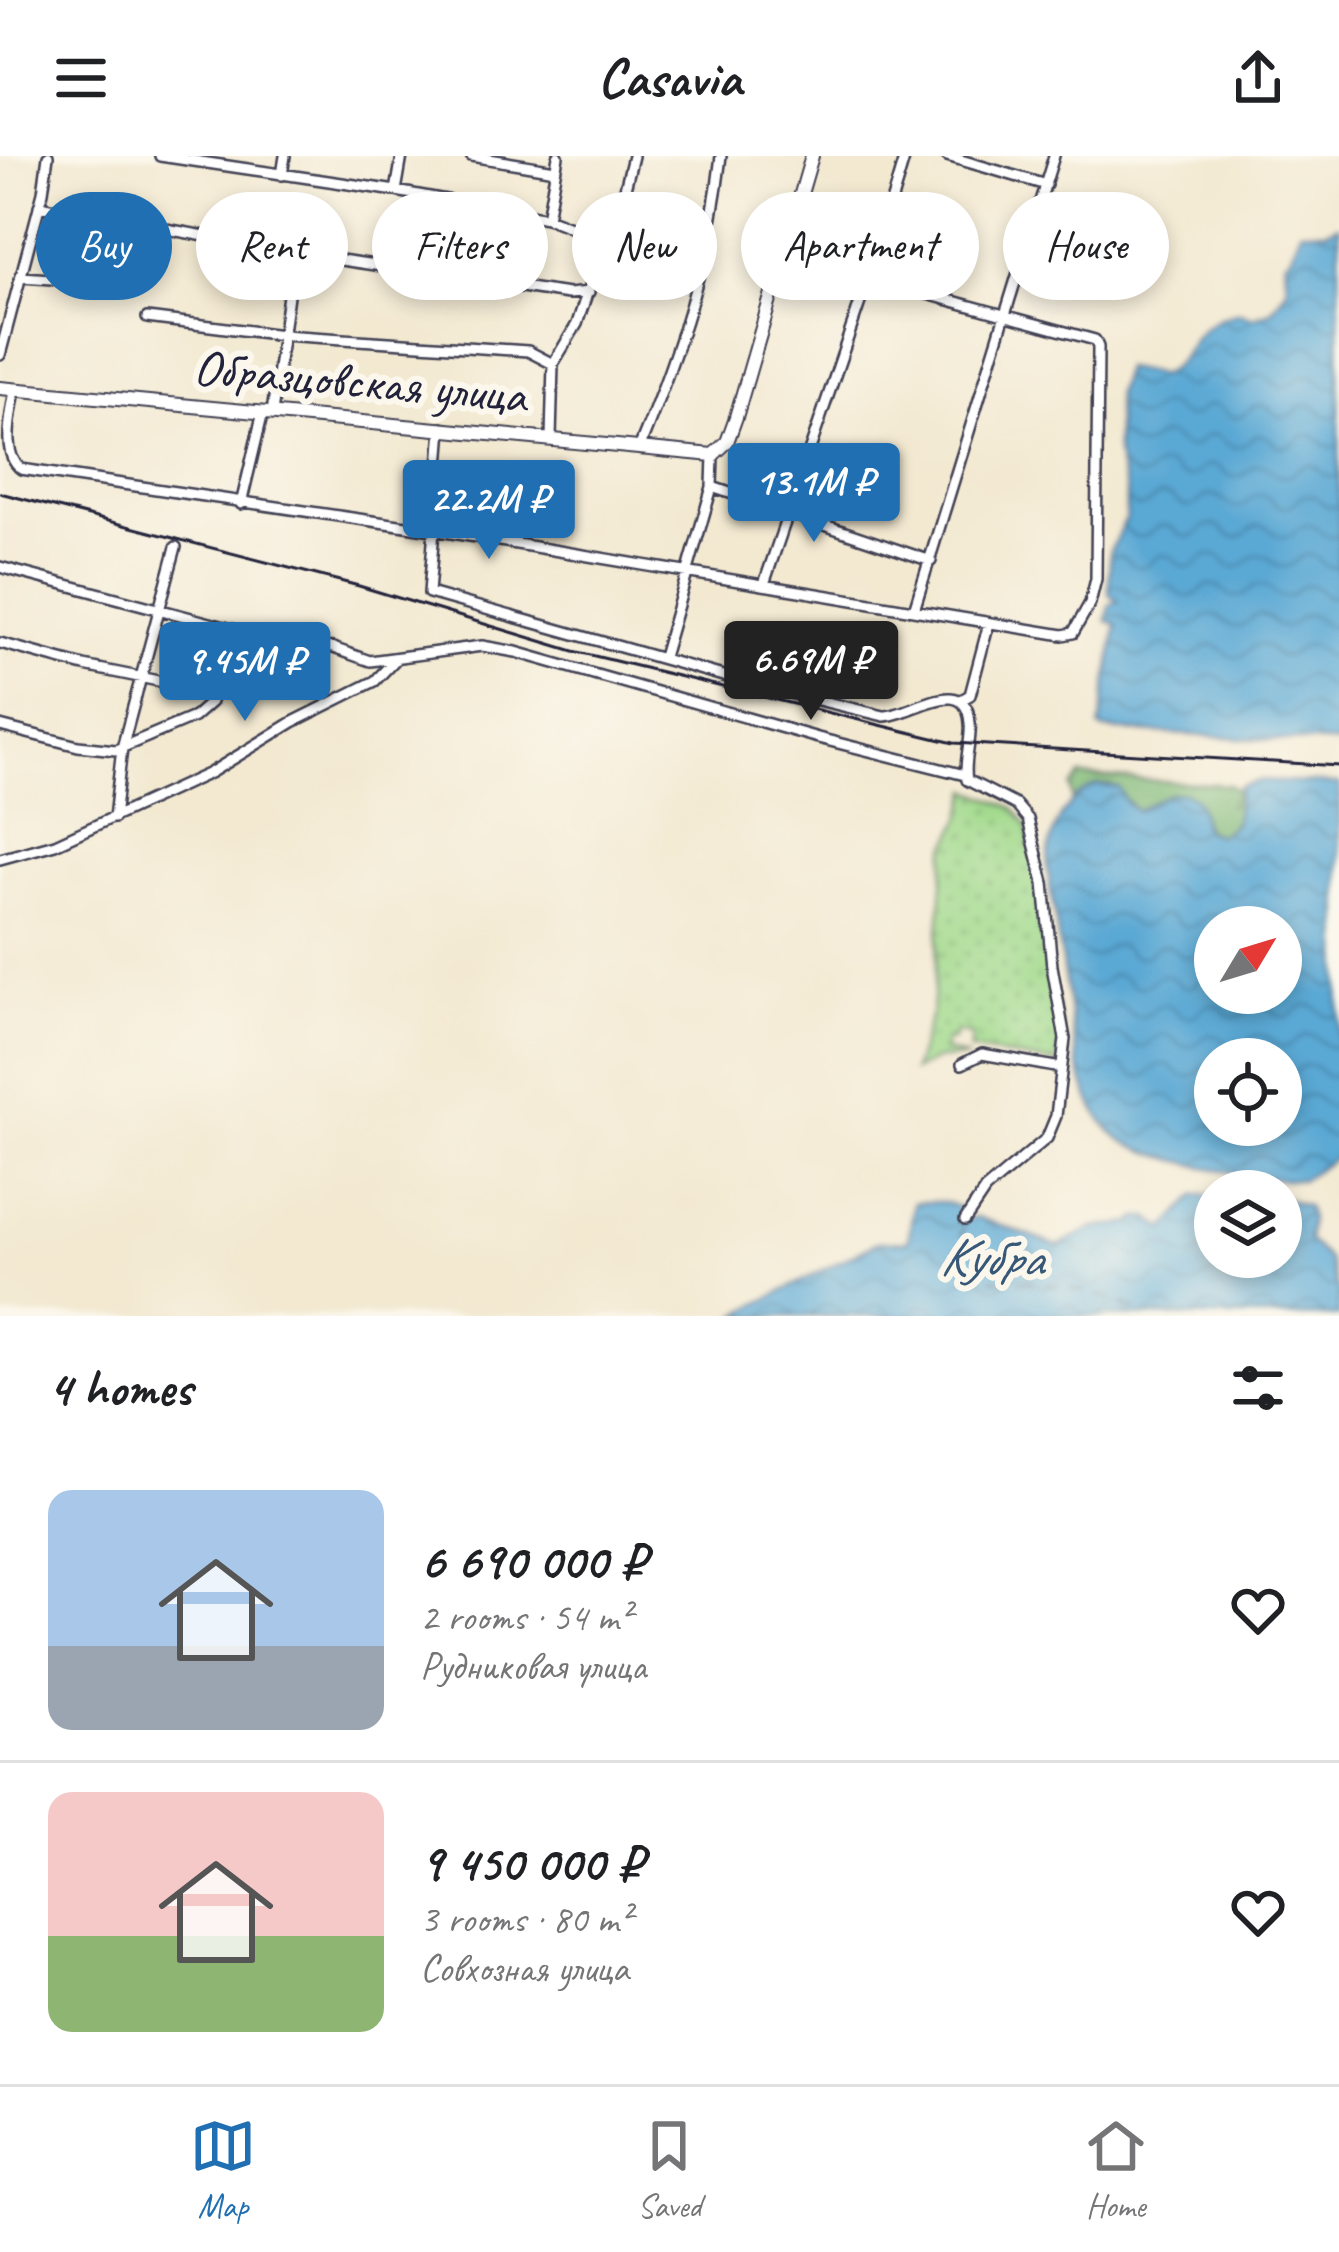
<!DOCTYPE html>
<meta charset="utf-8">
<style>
body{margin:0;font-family:Caveat,sans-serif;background:#f6f6f6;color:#202124;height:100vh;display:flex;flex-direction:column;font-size:45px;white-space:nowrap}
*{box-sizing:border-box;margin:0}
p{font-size:39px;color:#757577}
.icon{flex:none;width:66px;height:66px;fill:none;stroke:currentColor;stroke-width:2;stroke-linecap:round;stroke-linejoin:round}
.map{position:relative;height:1160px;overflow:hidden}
.drawer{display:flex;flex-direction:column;background:#fff;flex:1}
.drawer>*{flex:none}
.hud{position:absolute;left:36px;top:36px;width:1269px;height:108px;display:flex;gap:24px}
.needle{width:78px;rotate:52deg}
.tools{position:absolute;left:1194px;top:750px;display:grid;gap:24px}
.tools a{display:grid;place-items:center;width:108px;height:108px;border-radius:50%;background:#fff;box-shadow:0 6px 18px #0003;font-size:60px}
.price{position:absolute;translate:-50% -102px;padding:0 27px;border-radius:12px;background:#1f6fb2;color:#fff;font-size:39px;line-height:78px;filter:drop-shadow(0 3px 6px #0008)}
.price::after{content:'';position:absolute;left:50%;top:72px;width:36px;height:27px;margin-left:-18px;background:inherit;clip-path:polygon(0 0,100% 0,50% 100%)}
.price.selected{background:#222;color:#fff}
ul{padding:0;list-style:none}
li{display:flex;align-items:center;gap:36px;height:300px;padding:0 48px}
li+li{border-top:3px solid #e0e0e0}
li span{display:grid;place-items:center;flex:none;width:336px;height:240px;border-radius:24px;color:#555}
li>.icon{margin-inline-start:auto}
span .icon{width:144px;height:144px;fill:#fffc;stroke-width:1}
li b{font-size:51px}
h2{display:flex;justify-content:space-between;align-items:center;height:144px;padding:0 48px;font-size:51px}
.chip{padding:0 42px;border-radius:54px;background:#fff;box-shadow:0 6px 18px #0003;font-size:42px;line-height:108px}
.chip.selected{background:#1f6fb2;color:#fff}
header{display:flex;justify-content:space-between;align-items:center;height:156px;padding:0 48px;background:#fff;font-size:54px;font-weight:700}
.tabs{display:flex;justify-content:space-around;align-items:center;height:168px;border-top:3px solid #e0e0e0;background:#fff;font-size:33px;color:#757577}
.tabs a{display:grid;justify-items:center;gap:6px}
.tabs .selected{color:#1f6fb2}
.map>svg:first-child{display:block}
</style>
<header><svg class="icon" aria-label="menu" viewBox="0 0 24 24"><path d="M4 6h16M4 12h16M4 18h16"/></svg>Casavia<svg class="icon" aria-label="share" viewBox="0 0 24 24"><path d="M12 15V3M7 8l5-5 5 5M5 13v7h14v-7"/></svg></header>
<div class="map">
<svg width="1339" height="1160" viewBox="0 0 1339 1160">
<defs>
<pattern id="grass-dots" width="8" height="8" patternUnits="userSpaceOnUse" patternTransform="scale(3)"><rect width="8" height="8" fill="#a0d98b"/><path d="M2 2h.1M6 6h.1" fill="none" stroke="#8aba79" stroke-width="1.8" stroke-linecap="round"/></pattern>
<pattern id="forest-firs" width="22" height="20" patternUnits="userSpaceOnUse" patternTransform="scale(3)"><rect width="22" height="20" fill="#80b977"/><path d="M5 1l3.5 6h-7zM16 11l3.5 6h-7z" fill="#689663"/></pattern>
<pattern id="water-waves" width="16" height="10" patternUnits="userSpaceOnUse" patternTransform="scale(3)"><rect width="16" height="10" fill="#5aa8d4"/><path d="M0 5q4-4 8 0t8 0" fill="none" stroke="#4a88ad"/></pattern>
</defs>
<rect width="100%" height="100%" fill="#fbf7ec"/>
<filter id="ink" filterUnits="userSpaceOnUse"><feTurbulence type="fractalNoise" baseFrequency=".00833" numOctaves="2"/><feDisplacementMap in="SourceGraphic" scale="24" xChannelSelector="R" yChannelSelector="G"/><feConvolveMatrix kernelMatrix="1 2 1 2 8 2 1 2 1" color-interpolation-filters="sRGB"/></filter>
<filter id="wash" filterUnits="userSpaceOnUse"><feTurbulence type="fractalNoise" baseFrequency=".004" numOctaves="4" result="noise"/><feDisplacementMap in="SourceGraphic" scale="48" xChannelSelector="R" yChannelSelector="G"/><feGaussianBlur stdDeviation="2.7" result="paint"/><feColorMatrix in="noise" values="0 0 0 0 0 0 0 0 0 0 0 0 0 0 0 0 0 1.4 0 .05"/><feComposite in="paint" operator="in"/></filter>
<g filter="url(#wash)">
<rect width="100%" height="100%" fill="#f3e9d1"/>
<path fill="url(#grass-dots)" stroke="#617e63" stroke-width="3" d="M970,634L1014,652L1027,669L1045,758L1049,817L1062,872L1057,908L970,894L971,879L955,876L953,884H946L944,895L968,902L938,903L913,915L932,856L946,693L962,662Z"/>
<path fill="url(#forest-firs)" stroke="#516e59" stroke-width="3" d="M1080,620L1229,629L1239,637C1238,656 1238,670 1219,679L1205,674L1197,645C1175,631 1157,648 1137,655L1111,629H1097L1072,645L1071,631Z"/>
<path fill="url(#water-waves)" stroke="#3e6588" stroke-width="3" fill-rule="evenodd" d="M1339,69V588L1105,574L1100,572L1117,468L1107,465L1110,449L1118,445L1109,438L1110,395L1126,363V335L1116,297V236L1124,212L1161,219C1200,197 1180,170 1240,156L1253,161L1271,155L1287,132L1285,105L1291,100L1300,74H1327Z
M1260,625L1339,628V999L1302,1024C1260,1024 1152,1005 1118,981C1096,965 1085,933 1078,908L1047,711C1049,676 1063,643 1097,629L1119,632L1126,647L1137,655C1152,649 1178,624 1196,644C1201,650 1201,666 1205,674L1219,679L1235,668L1239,631ZM1281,771V837H1215V771ZM1281,903V969H1215V903Z
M1196,1039H1215V1101H1281V1041L1306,1050L1310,1062L1308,1084L1328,1104L1339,1137V1160H735L877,1086L908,1085L914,1046H944L960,1052L965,1064L977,1061L1058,1090L1094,1072L1132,1067L1138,1062H1149L1165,1073Z"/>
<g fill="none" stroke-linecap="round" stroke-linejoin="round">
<path stroke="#385878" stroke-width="3" stroke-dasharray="15 12" stroke-linecap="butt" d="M964,1066L956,1100L971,1121C1033,1126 1094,1130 1149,1160"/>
</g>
</g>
<g filter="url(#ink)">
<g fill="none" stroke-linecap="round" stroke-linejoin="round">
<defs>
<path id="minor" d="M160,0L396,35L547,62L575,73L599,101
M471,0L555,14
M947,0L1046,29
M282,19L285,0
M396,35L402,0
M39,50L321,101L568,138L589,136
M547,62L558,0
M21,121L113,127C134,116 132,88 136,67
M147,162L282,179L528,195L553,208
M0,199L43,36L48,0
M15,233C12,257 0,297 21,313L433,374L1063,479L1073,477L1090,447L1096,423L1098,191L1095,184L865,121L787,88
M272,257L294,95
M442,272L429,437L748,527L884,560C911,560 966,515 970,567C972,586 963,605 967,624L1016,649L1028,663L1044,727L1052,810L1065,883L1056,960L1047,982L985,1034L965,1064
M551,282L553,208L577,168L599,101L612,85L633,0
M640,290C680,192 709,105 721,0
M712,331L931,405
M241,348L263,256
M0,411L289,488L333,492L370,505L482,490L516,496L818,582L965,619
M764,428L870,117L905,0
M914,454L1054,0
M0,487L84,510L213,536L254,517L289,488
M663,501L712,331L713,299
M961,544L970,539L989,467
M0,570L78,590L116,594L194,561L211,546L213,536
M114,662L122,592L176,391
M0,703L55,688L210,617L293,566L375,525L396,503
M962,908L982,898L1061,912"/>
<path id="major" d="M0,232L713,299L727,286L736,261L812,0"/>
</defs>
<use href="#minor" stroke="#414052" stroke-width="14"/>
<use href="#major" stroke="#414052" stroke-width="16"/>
<use href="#minor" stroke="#fff" stroke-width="9"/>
<use href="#major" stroke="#fff" stroke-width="12"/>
<path stroke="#22223b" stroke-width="3" d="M0,337L359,430L574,495L954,587L1339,610"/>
</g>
</g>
<g text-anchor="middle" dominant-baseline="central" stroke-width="12" stroke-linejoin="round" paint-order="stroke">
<g font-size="51" fill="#22223b" stroke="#fbf7ec">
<text transform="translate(360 225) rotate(5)">Образцовская улица</text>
</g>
<g font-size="54" font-style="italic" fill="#385878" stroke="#fbf7ec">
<text transform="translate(991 1101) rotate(1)">Кубра</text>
</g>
</g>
</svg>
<div class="tools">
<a><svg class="needle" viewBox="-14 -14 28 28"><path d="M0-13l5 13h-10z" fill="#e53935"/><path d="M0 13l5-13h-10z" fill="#757577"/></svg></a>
<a><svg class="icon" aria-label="locate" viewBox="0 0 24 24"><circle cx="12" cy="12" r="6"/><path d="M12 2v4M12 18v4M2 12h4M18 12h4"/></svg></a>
<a><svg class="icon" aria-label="layers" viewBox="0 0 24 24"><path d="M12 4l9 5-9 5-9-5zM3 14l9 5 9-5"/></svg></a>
</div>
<b class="price" style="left:814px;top:389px">13.1M ₽</b>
<b class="price" style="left:489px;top:406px">22.2M ₽</b>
<b class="price selected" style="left:811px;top:567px">6.69M ₽</b>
<b class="price" style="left:245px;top:568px">9.45M ₽</b>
<div class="hud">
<a class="chip selected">Buy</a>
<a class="chip">Rent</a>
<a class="chip">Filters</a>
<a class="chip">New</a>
<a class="chip">Apartment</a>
<a class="chip">House</a>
</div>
</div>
<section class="drawer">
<h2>4 homes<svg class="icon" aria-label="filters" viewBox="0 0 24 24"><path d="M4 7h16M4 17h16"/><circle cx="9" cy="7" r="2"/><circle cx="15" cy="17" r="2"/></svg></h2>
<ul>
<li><span style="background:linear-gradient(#a9c7e8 65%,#9aa5b1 0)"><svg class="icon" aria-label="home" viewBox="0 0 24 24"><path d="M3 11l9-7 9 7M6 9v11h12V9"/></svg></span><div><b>6 690 000 ₽</b><p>2 rooms · 54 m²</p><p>Рудниковая улица</p></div><svg class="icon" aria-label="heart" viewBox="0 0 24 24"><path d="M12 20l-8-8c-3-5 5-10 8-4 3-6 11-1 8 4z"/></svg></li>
<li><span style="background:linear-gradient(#f6c9c9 60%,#8fb573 0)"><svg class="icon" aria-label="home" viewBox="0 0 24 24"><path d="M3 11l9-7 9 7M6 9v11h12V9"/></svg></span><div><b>9 450 000 ₽</b><p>3 rooms · 80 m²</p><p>Совхозная улица</p></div><svg class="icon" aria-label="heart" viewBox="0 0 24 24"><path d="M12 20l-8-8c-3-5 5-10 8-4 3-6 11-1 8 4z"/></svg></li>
</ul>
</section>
<nav class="tabs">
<a class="selected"><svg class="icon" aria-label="map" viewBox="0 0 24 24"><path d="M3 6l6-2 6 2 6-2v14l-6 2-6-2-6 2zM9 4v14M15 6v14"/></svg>Map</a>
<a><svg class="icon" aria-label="saved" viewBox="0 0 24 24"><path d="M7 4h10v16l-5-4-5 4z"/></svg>Saved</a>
<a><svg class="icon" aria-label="home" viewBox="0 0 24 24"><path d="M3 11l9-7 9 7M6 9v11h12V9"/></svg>Home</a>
</nav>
